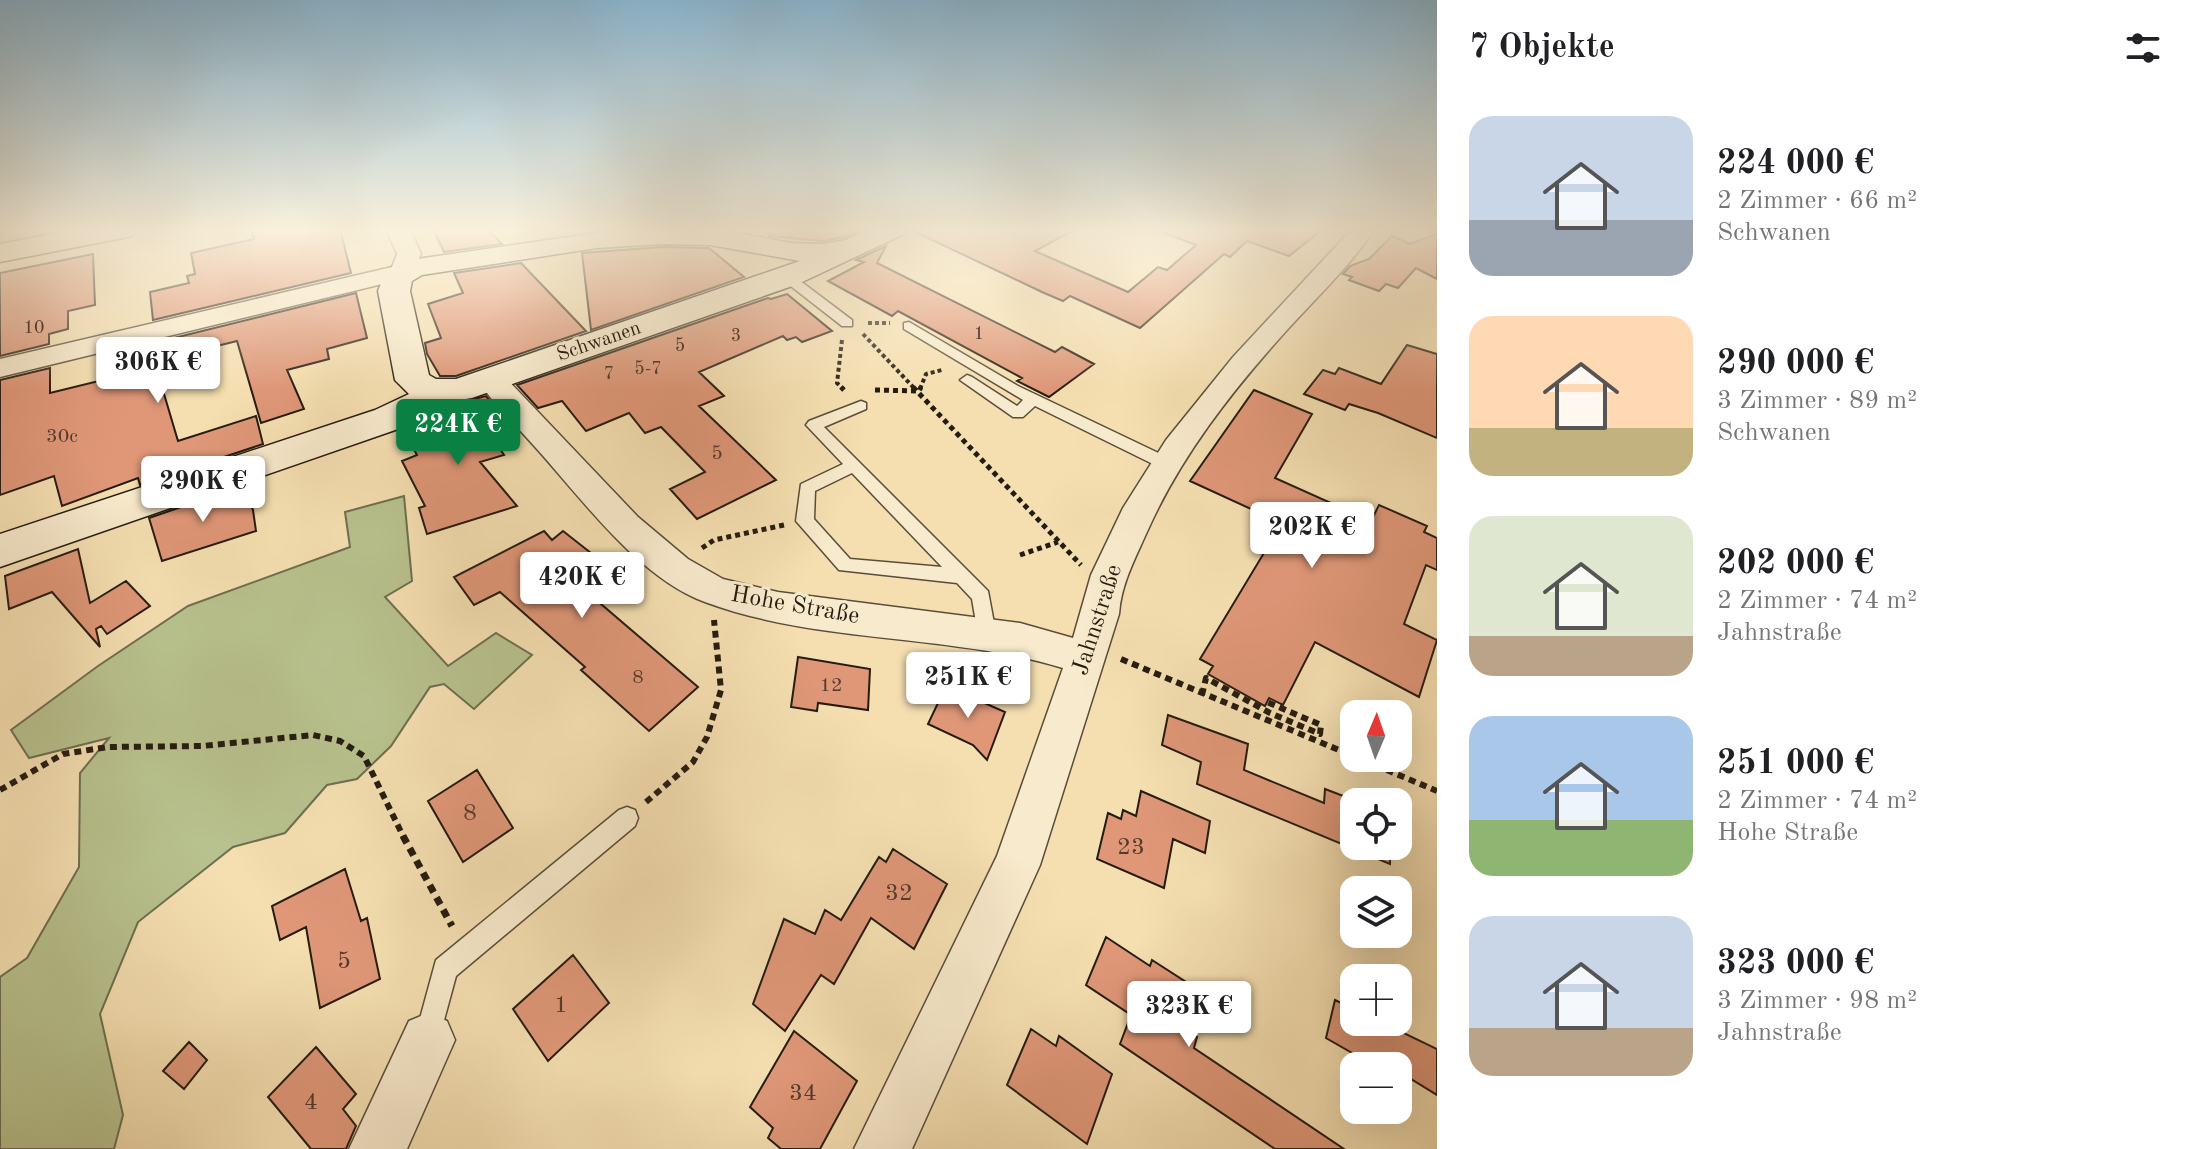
<!DOCTYPE html>
<html lang="de">
<meta charset="utf-8">
<style>
body{margin:0;font-family:"Old Standard TT",serif;background:#f2f2f2;color:#202124;height:100vh;display:flex;flex-direction:column;font-size:30px;white-space:nowrap}
*{box-sizing:border-box;margin:0}
p{font-size:26px;color:#757577}
.icon{flex:none;width:44px;height:44px;fill:none;stroke:currentColor;stroke-width:2;stroke-linecap:round;stroke-linejoin:round}
.map{position:relative;flex:1;overflow:hidden}
.side{display:flex;flex-direction:column;background:#fff;width:760px}
.side>*{flex:none}
.needle{width:52px;rotate:2deg}
.fabs{position:absolute;left:1340px;top:700px;display:grid;gap:16px}
.fabs a{display:grid;place-items:center;width:72px;height:72px;border-radius:16px;background:#fff;box-shadow:0 8px 32px #0002;font-size:40px}
.price{position:absolute;translate:-50% -68px;padding:0 18px;border-radius:8px;background:#fff;color:#222;font-size:26px;line-height:52px;filter:drop-shadow(0 2px 4px #0008)}
.price::after{content:'';position:absolute;left:50%;top:48px;width:24px;height:18px;margin-left:-12px;background:inherit;clip-path:polygon(0 0,100% 0,50% 100%)}
.price.on{background:#0b8043;color:#fff}
ul{padding:0;list-style:none}
li{display:flex;align-items:center;gap:24px;height:200px;padding:0 32px}
li span{display:grid;place-items:center;flex:none;width:224px;height:160px;border-radius:24px;color:#555}
li>.icon{margin-inline-start:auto}
span .icon{width:96px;height:96px;fill:#fffc;stroke-width:1}
li b{font-size:34px}
h2{display:flex;justify-content:space-between;align-items:center;height:96px;padding:0 32px;font-size:34px}
main{display:flex;flex:1;min-height:0}
.map>svg:first-child{display:block}
</style>
<main>
<div class="map">
<svg width="1437" height="1149" viewBox="0 0 1437 1149">
<rect width="100%" height="100%" fill="#f5dfb1"/>
<filter id="stains"><feTurbulence type="fractalNoise" baseFrequency=".0025" numOctaves="4"/><feColorMatrix values="0 0 0 0 .2 0 0 0 0 .09 0 0 0 0 .02 0 0 0 .5 -.17"/></filter>
<radialGradient id="worn" r=".72"><stop offset=".6" stop-color="#630" stop-opacity="0"/><stop offset="1" stop-color="#630" stop-opacity=".3"/></radialGradient>
<path fill="#b8c28e" stroke="#6e6f50" stroke-width="2" d="M0,229H92L0,245Z
M404,496L412,581L385,597L448,666L496,633L532,655L474,709L444,684L430,687L391,746L357,779L327,785L285,833L233,847L138,922L100,1014L123,1115L114,1149H0V977L27,958L79,867L80,773L109,738L29,758L11,730L98,666L188,606L350,547L345,512Z"/>
<path fill="#df9778" stroke="#251c11" stroke-width="2" d="M251,229H340L351,273L153,320L150,292L189,283L187,276L195,274L191,253L254,239Z
M433,229H488L502,244L444,252Z
M770,229H864L845,237L823,241L769,236Z
M909,229H1076L1035,251L1128,292L1158,267L1167,270L1196,245L1162,232V229H1323L1289,256L1247,241L1230,257L1224,254L1140,328L1070,296L1063,301L1042,292Z
M1437,234V279L1416,268L1398,288L1386,284L1379,291L1349,280L1352,277L1343,274L1350,266L1369,259L1392,236L1410,244Z
M886,246L877,263L1055,352L1062,347L1094,364L1049,397L1017,381L1022,378L898,311L892,316L828,281L864,262L856,260Z
M662,247L709,248L744,277L591,330L582,253Z
M93,254L95,305L68,311V329L49,334V344L0,356V273Z
M521,263L586,331L456,376H440L427,354L425,343L441,338L428,304L463,293L454,273Z
M356,293L367,338L327,349L329,359L287,370L304,409L261,423L237,341L161,360L164,376L159,377L178,441L256,416L263,444L140,485L138,478L62,506L54,476L0,495V380L50,368V393L111,378L109,354Z
M787,294L832,331L802,342L796,337L787,340L783,336L699,372L724,396L699,406L776,480L697,519L670,489L705,472L661,427L645,433L629,413L586,431L562,401L538,408L517,385L768,298L771,299Z
M1407,345L1437,354V438L1378,413L1349,404L1345,410L1304,394L1323,370L1335,374L1339,368L1381,384Z
M1254,390L1312,414L1275,478L1371,521L1379,505L1427,526L1424,532L1437,538V570L1426,565L1404,624L1437,640L1419,697L1315,642L1283,705L1269,698L1265,706L1208,674L1213,666L1200,659L1270,543L1264,540L1275,520L1190,481Z
M486,396L506,420L493,426L497,433L491,435L504,455L480,462L517,506L427,534L419,508L425,506L402,461L417,455L405,434L464,413L458,403Z
M242,486L253,510L256,531L162,561L149,518Z
M544,531L552,540L563,531L629,583L601,604L698,687L649,731L581,670L585,667L500,592L474,605L454,577Z
M78,549L90,603L126,581L150,606L107,634L101,626L96,629L100,647L52,592L9,609L5,576Z
M798,657L870,669L868,710L818,703L817,711L791,707Z
M946,686L1005,712L987,760L973,745L928,724Z
M1168,715L1248,744L1244,770L1324,803L1325,789L1359,802H1354V846H1390V864L1197,784L1201,762L1162,745Z
M477,770L513,828L463,862L428,801Z
M1141,791L1210,821L1205,853L1173,839L1164,888L1097,859L1108,813L1121,819L1123,810L1136,816Z
M893,849L947,884L914,949L871,918L834,984L821,975L785,1031L753,1004L784,919L815,934L825,910L841,920L879,857L886,862Z
M345,869L361,921L367,918L380,979L320,1008L306,927L280,940L272,906Z
M1106,937L1150,966L1152,960L1186,982L1173,1022L1197,1037L1194,1048L1344,1149H1275L1120,1044L1131,1015L1086,985Z
M573,955L609,1003L548,1061L513,1009Z
M1335,1000L1354,1009V1022H1381L1437,1049V1095L1398,1071V1066H1375L1326,1038Z
M1031,1029L1056,1046L1059,1036L1112,1074L1087,1144L1007,1085Z
M794,1031L857,1081L820,1149H781L768,1138L773,1128L750,1107Z
M189,1042L207,1060L184,1089L163,1071Z
M316,1047L356,1094L343,1109L356,1126L346,1149H311L268,1097Z"/>
<g fill="none" stroke-linecap="round" stroke-linejoin="round">
<defs>
<path id="lane" d="M783,274H791L852,320V326H842L783,280Z
M909,322L1018,386L1171,459L1173,463L1171,467H1159L1035,406L1023,417H1013L960,380L967,375L972,377L1017,406L1023,400L904,329V323Z
M861,401L866,403V409L824,427L988,591L996,634L993,640L986,642L979,640L972,599L957,583L839,570L796,521L801,484L843,464L806,425L809,421ZM852,473L942,567L850,559L814,519L815,491Z
M627,807L635,810L638,818L635,826L456,976L437,1046L428,1050L419,1046L415,1037L436,960L619,810Z"/>
<path id="street" d="M386,229H410L421,254L411,277L0,377V359L392,267L397,254Z
M1352,229H1375C1350,266 1317,297 1287,330C1231,392 1180,457 1146,534C1134,561 1121,585 1119,614L1040,865L912,1149H854L997,856L1063,668C947,633 818,644 705,602C639,578 582,499 536,448C516,425 493,404 477,379L481,373L491,370L501,373L638,517L688,559L723,579L778,592L1020,623L1073,638L1091,575L1123,508L1166,440L1233,357Z
M428,1013L447,1021L455,1040L407,1149H349L409,1021Z"/>
<path id="secondary" d="M624,229H717L791,243L823,244L846,240L870,229H906L902,235L798,284L472,398L453,401L401,428L0,567V534L375,410L409,394L395,380L378,291L386,270L403,261ZM662,244L710,245L800,261L456,379H436L429,375L410,291L412,281L422,275L597,248Z"/>
<path id="primary" d="M80,229H137L133,235L123,238L0,262V244Z"/>
</defs>
<use href="#lane" stroke="#594d39" stroke-width="3"/>
<use href="#street" stroke="#594d39" stroke-width="3"/>
<use href="#secondary" stroke="#251c11" stroke-width="3"/>
<use href="#primary" stroke="#251c11" stroke-width="3"/>
<path stroke="#251c11" stroke-width="4" stroke-dasharray="4 3" stroke-linecap="butt" d="M868,323H890
M863,334L915,389
M842,340L837,383L843,389
M920,389L926,374L942,370"/>
<path stroke="#251c11" stroke-width="5" stroke-dasharray="5 4" stroke-linecap="butt" d="M841,387L844,390
M913,387L1081,565
M875,390L919,391L921,387
M702,548L714,540L784,525
M1020,555L1058,542"/>
<path stroke="#251c11" stroke-width="6" stroke-dasharray="7 5" stroke-linecap="butt" d="M1121,659L1437,791
M1202,695L1206,678L1270,713L1320,734L1321,725L1267,702
M0,790L63,754L108,747L202,746L313,735L340,741L364,756L404,838
M646,802L693,762L707,737L721,690L714,620"/>
<path stroke="#251c11" stroke-width="7" stroke-dasharray="8 6" stroke-linecap="butt" d="M403,836L452,926"/>
<use href="#lane" fill="#f8eacc" fill-rule="evenodd"/>
<use href="#street" fill="#f8eacc" fill-rule="evenodd"/>
<use href="#secondary" fill="#f8eacc" fill-rule="evenodd"/>
<use href="#primary" fill="#f5dfb1" fill-rule="evenodd"/>
</g>
<linearGradient id="sky" x2="0" y2="1"><stop stop-color="#8ab7d2"/><stop offset="0.59" stop-color="#faf1dc"/><stop offset="1" stop-color="#faf1dc" stop-opacity="0"/></linearGradient>
<rect width="1437" height="390" fill="url(#sky)"/>
<g text-anchor="middle" dominant-baseline="central" stroke-width="6" stroke-linejoin="round" paint-order="stroke">
<g font-size="18" fill="#543b2b">
<text x="34" y="328">10</text>
<text x="979" y="334">1</text>
<text x="736" y="336">3</text>
<text x="680" y="346">5</text>
<text x="648" y="369">5-7</text>
<text x="609" y="374">7</text>
</g>
<g font-size="20" fill="#251c11" stroke="#f8eacc">
<text transform="translate(599 342) rotate(-19)">Schwanen</text>
</g>
<g font-size="20" fill="#543b2b">
<text x="62" y="437">30c</text>
<text x="717" y="454">5</text>
<text x="638" y="678">8</text>
<text x="831" y="686">12</text>
</g>
<g font-size="24" fill="#251c11" stroke="#f8eacc">
<text transform="translate(795 606) rotate(10)">Hohe Straße</text>
<text transform="translate(1098 620) rotate(-72)">Jahnstraße</text>
</g>
<g font-size="24" fill="#543b2b">
<text x="470" y="814">8</text>
<text x="1131" y="848">23</text>
<text x="899" y="894">32</text>
<text x="344" y="962">5</text>
<text x="561" y="1006">1</text>
<text x="803" y="1094">34</text>
<text x="311" y="1103">4</text>
</g>
</g>
<rect width="100%" height="100%" filter="url(#stains)"/>
<rect width="100%" height="100%" fill="url(#worn)"/>
</svg>
<div class="fabs">
<a><svg class="needle" viewBox="-14 -14 28 28"><path d="M0-13l5 13h-10z" fill="#e53935"/><path d="M0 13l5-13h-10z" fill="#757577"/></svg></a>
<a><svg class="icon" aria-label="locate" viewBox="0 0 24 24"><circle cx="12" cy="12" r="6"/><path d="M12 2v4M12 18v4M2 12h4M18 12h4"/></svg></a>
<a><svg class="icon" aria-label="layers" viewBox="0 0 24 24"><path d="M12 4l9 5-9 5-9-5zM3 14l9 5 9-5"/></svg></a>
<a>+</a>
<a>−</a>
</div>
<b class="price" style="left:158px;top:405px">306K €</b>
<b class="price on" style="left:458px;top:467px">224K €</b>
<b class="price" style="left:203px;top:524px">290K €</b>
<b class="price" style="left:1312px;top:570px">202K €</b>
<b class="price" style="left:582px;top:620px">420K €</b>
<b class="price" style="left:968px;top:720px">251K €</b>
<b class="price" style="left:1189px;top:1049px">323K €</b>
</div>
<section class="side">
<h2>7 Objekte<svg class="icon" aria-label="filters" viewBox="0 0 24 24"><path d="M4 7h16M4 17h16"/><circle cx="9" cy="7" r="2"/><circle cx="15" cy="17" r="2"/></svg></h2>
<ul>
<li><span style="background:linear-gradient(#c9d6e8 65%,#9aa5b1 0)"><svg class="icon" aria-label="home" viewBox="0 0 24 24"><path d="M3 11l9-7 9 7M6 9v11h12V9"/></svg></span><div><b>224 000 €</b><p>2 Zimmer · 66 m²</p><p>Schwanen</p></div></li>
<li><span style="background:linear-gradient(#ffd9b3 70%,#c2b280 0)"><svg class="icon" aria-label="home" viewBox="0 0 24 24"><path d="M3 11l9-7 9 7M6 9v11h12V9"/></svg></span><div><b>290 000 €</b><p>3 Zimmer · 89 m²</p><p>Schwanen</p></div></li>
<li><span style="background:linear-gradient(#dfe7d0 75%,#b9a48a 0)"><svg class="icon" aria-label="home" viewBox="0 0 24 24"><path d="M3 11l9-7 9 7M6 9v11h12V9"/></svg></span><div><b>202 000 €</b><p>2 Zimmer · 74 m²</p><p>Jahnstraße</p></div></li>
<li><span style="background:linear-gradient(#a9c7e8 65%,#8fb573 0)"><svg class="icon" aria-label="home" viewBox="0 0 24 24"><path d="M3 11l9-7 9 7M6 9v11h12V9"/></svg></span><div><b>251 000 €</b><p>2 Zimmer · 74 m²</p><p>Hohe Straße</p></div></li>
<li><span style="background:linear-gradient(#c9d6e8 70%,#b9a48a 0)"><svg class="icon" aria-label="home" viewBox="0 0 24 24"><path d="M3 11l9-7 9 7M6 9v11h12V9"/></svg></span><div><b>323 000 €</b><p>3 Zimmer · 98 m²</p><p>Jahnstraße</p></div></li>
</ul>
</section>
</main>
